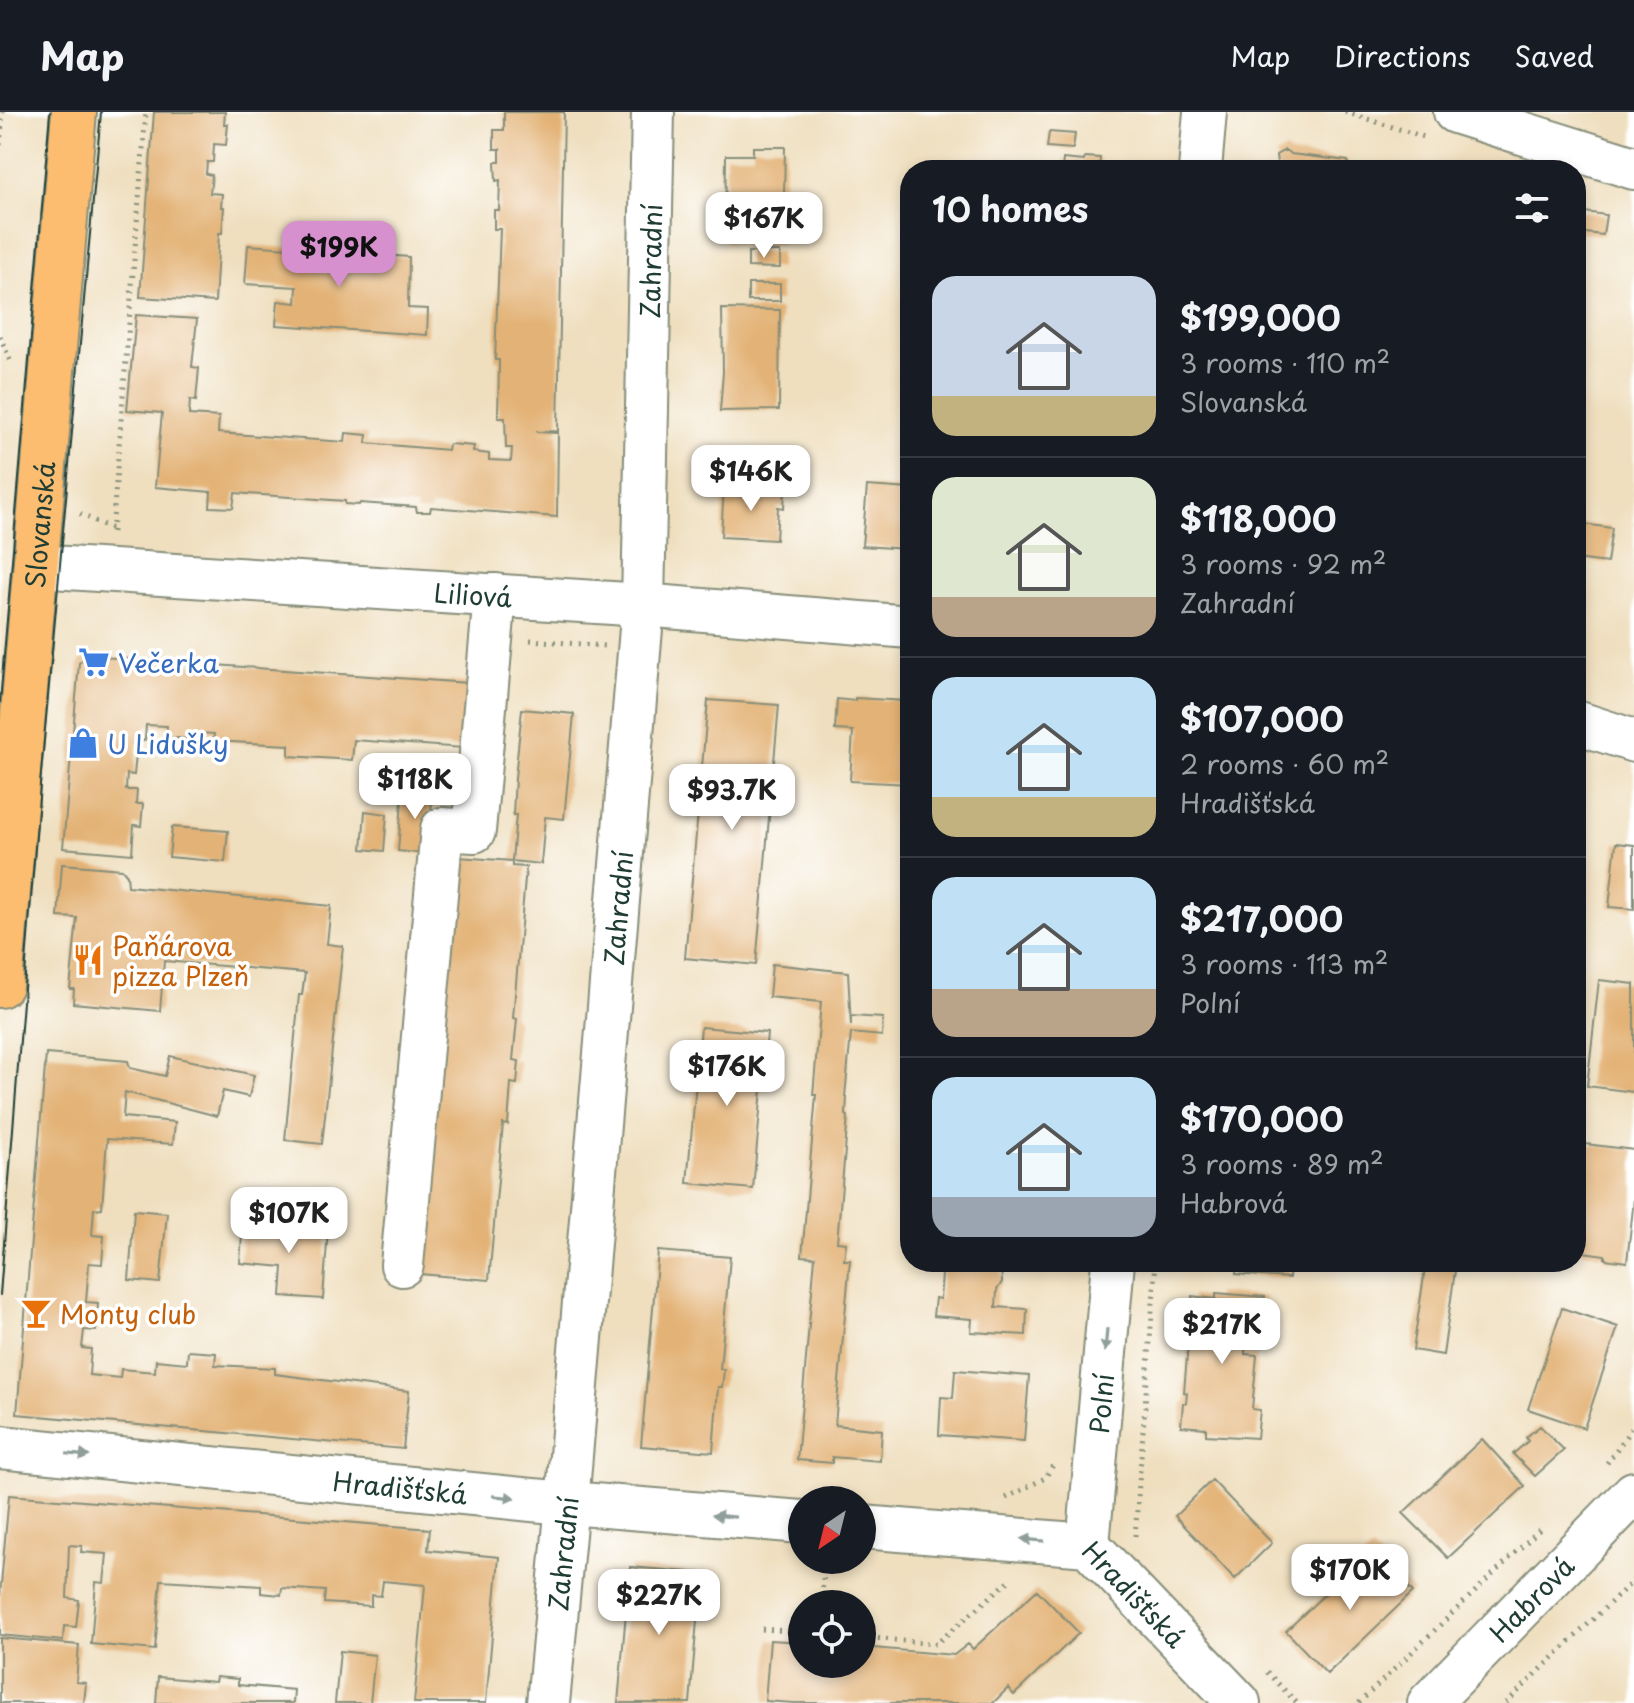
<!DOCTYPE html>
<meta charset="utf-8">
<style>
body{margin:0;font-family:"Playpen Sans",sans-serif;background:#242831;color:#f1f3f6;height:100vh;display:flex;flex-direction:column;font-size:30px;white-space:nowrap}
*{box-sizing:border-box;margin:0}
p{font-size:26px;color:#9ea1a6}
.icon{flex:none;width:44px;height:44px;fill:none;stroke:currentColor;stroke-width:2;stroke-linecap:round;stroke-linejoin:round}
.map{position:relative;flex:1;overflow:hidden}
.side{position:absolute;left:900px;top:48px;width:686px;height:1112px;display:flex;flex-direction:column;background:#171b24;border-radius:32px;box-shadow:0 4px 12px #0003}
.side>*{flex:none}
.needle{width:52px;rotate:215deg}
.buttons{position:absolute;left:788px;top:1374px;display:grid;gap:16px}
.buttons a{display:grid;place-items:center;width:88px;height:88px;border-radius:50%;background:#171b24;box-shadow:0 4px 12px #0003;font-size:40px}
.price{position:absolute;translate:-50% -68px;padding:0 18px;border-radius:16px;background:#fff;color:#222;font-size:26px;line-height:52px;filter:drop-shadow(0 2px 4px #0008)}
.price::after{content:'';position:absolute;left:50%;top:48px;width:24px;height:18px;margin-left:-12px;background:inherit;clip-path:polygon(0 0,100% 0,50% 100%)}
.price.selected{background:#d690ce;color:#111}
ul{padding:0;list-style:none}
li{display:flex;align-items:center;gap:24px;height:200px;padding:0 32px}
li+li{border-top:2px solid #363941}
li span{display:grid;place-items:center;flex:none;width:224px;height:160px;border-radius:24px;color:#555}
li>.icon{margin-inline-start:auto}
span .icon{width:96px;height:96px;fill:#fffc;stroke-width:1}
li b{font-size:34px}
h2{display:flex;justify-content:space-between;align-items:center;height:96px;padding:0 32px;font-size:34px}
header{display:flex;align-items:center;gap:48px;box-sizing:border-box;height:112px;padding:0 40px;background:#171b24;border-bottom:2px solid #363941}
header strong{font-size:38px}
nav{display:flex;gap:44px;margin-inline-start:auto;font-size:28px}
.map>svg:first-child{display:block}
</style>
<header>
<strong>Map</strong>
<nav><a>Map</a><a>Directions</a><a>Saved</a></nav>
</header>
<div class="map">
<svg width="1634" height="1591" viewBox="0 0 1634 1591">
<rect width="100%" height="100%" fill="#fff"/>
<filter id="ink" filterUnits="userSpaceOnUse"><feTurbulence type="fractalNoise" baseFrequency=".0125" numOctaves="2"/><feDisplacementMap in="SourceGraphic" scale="16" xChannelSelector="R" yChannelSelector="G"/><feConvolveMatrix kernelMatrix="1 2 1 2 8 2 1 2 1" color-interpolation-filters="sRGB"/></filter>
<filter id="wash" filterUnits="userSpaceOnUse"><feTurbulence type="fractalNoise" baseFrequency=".006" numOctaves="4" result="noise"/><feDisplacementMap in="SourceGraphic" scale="32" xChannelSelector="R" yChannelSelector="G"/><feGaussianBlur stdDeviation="1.8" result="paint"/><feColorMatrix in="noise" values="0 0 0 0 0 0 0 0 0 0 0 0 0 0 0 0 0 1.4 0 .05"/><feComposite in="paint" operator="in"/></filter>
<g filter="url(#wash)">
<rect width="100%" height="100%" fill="#efdfbf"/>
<g id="blocks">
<path fill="#e3b276" d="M154,0H225L224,12H228L226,33L214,32L213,50H207L206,62L212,63L210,81L222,82L221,95H224L222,121H219L215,190L140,185Z
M504,0H564L558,319L536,320L558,321L557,405L431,395L430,400H417L416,395L360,391L359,393L345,392V389L235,381L233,396L210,395L211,380L155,375L162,301L127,298L136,203L197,207L192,255L199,256L196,289L190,288L189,303L219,305L218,321L345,330L346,321L367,323L366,331L448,338L449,332L474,334L473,340L489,342V348L511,349L512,336H506L505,306H498L499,248H495L500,117H494V98H499L500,68L496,69L495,50H500V37H494V18H504Z
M1049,20L1075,22L1073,37L1047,35Z
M753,35H785L783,132L725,131L726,43H753Z
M1285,38L1291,42L1348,49V58H1278L1276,43Z
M1085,45L1100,46L1099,58H1062L1063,47L1084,49Z
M1578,99L1606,103L1603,123L1576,120Z
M248,133L409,145L408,196L428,197L427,223L276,213L278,189L296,191L297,175L245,172Z
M748,140H780V156L748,155Z
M748,172H780V189H748Z
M722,197L780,198L779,298L720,299L723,260Z
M724,374L785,378L784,396L778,395L776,428L721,425Z
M867,374L910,377L907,437L862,434Z
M1577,411L1612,416L1607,451L1576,447Z
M87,544L468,571L463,636L354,628L352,648L289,644V633L213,629L214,622L200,621V628L166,625L167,614L146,613L145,628L137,632L134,663L127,662L126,678H137L136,692H143L141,714L134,713L132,742L63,736L79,551Z
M855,586L906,589L902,642L910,643V672L850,669L853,619L835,618L837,587L855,589Z
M708,588L779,593L756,853L685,846Z
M522,597L574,602L564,707L545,705L541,752L512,749L516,703H513L515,666Z
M403,676L433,679L427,742L398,739Z
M365,699L387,702L384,739L362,737Z
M172,715L228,719L225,750L169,745Z
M1616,731L1634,733V797L1609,795Z
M458,745L512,749V754L526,755L513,906L517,907L513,948L519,949L517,972L511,971L508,1013L503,1012L489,1168L420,1162Z
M62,752L122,757L127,763L128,774L331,794L327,832L343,834L322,1032L285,1028L299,883H302L305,861L164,849L160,899L73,891L74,877H70L77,806L58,805Z
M772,852L848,860L851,914V904L883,906L882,924L851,921L845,985H847L846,1003L848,1004L837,1130L846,1131L844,1148H850L835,1313L882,1318L880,1349L832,1345V1351L797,1348L815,1145L802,1144L816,983H813L821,890L769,885Z
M1599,868L1634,872V980L1587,974Z
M701,915L767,921L753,1077L687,1071Z
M46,942L128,949L130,956L165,964L170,944L254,963L249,985L223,979L217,1004L125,980L123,1005L175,1010L173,1032L107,1027L102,1096L94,1097L92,1123L104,1124L102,1152L89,1151L86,1190L98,1191L96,1219L84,1218L82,1236L91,1237L89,1263L120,1266L121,1257L155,1260L156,1248L187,1251L188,1239L216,1241L215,1253L275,1256V1262L409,1279L403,1337L17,1302Z
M1577,1031L1634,1038V1087L1627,1150L1605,1147V1143L1576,1139Z
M134,1098L167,1101L160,1171L129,1168Z
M243,1109L328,1116L323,1187L281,1184L283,1155L240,1151Z
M658,1139L730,1145L720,1257L724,1258L722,1275H718L713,1340L641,1334Z
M943,1150H1001L1002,1170L997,1178L996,1195L1027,1197L1026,1223L971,1220L972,1207L933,1204L935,1186L940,1187Z
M1237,1150H1290L1289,1166L1236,1162Z
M1426,1150L1456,1152L1443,1243L1413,1238Z
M1216,1181L1265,1185L1263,1213L1247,1212L1245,1242L1257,1243L1252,1297L1260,1298L1257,1326L1206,1323V1316L1181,1314L1183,1291H1186L1187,1281L1184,1280L1192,1184L1216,1187Z
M1562,1196L1618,1215L1584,1316L1528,1297Z
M955,1258L1029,1264L1024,1329L939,1323L941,1285L953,1286Z
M1540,1314L1564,1338L1535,1364L1513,1342L1528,1329L1526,1325Z
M1482,1327L1525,1374L1448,1446L1403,1401Z
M1212,1368L1272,1431L1235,1467L1175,1404Z
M9,1383L430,1417L428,1438L499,1445L486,1591H414L425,1473L383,1469L381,1484L371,1483V1494L324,1491L325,1479L282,1476L281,1483L261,1481V1474L161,1468L155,1538L91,1532L96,1470L104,1471L107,1442L81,1440L82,1434L69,1433L67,1486L79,1488L76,1515L64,1514L63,1529L0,1523V1484Z
M1372,1437L1413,1480L1327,1562L1286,1519Z
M630,1455L701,1461L690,1591H618Z
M1037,1478L1079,1521L1014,1583L1008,1576L993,1591H794L765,1589L770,1528L802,1530V1552H862V1535L954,1543L968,1532L973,1537Z
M0,1526L79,1533L76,1570L86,1571L84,1591H0Z
M340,1539L375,1543L370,1591H335Z
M158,1565L215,1570L216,1565L238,1567V1573L294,1578L293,1591H156Z"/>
</g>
</g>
<g filter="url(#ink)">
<use href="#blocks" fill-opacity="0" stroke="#878e7a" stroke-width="2"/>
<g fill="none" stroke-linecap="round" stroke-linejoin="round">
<defs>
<g id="minor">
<path d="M1455,0L1634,56"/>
<path d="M1200,58L1205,0"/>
<path id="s1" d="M36,454L643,493L910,515"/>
<path d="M1576,610L1634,629"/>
<path d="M402,1153L442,717L474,719L495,483"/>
<path id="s2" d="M0,1335L532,1388L802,1410"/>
<path id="s3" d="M862,1415L1088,1433L1239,1591"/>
<path id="s4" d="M1088,1433L1113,1150"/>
<path id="s5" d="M548,1591L567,1391L643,493L653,0"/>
<path id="s6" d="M1429,1591L1634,1381"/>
</g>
<g id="major">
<path id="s7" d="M0,873L74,0"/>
</g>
</defs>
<use href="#minor" stroke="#878e7a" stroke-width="46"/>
<use href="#major" stroke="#878e7a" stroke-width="48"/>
<path stroke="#878e7a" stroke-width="5" stroke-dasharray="2 6" stroke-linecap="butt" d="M1345,0L1424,25
M0,33L3,0
M0,224L10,248
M80,402L114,418
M112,420L146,0
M530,528L604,534
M1607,1351L1634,1313
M1006,1386L1045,1366L1055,1350
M1135,1424L1156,1150
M821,1492L825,1448
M762,1517L802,1520
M862,1525L936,1532L1011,1467
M1267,1560L1297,1591
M1359,1591L1540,1417
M1506,1591L1634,1468"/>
<use href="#minor" stroke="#fff" stroke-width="42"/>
<use href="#major" stroke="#fcbd6f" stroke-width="44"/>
<path stroke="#1f3d34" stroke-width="2" d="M0,590L50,0
M0,1183L40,673L101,0"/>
</g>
<defs><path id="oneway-solid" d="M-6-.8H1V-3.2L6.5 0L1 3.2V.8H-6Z" transform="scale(2)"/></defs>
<g fill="#8f9e9a">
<use href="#oneway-solid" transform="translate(1106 1228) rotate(95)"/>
<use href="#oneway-solid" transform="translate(78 1343) rotate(6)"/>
<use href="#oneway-solid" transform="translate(504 1385) rotate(6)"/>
<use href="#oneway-solid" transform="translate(724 1404) rotate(-175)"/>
<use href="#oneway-solid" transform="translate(1033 1428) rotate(-175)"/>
</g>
</g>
<defs>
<symbol id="supermarket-bare" viewBox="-9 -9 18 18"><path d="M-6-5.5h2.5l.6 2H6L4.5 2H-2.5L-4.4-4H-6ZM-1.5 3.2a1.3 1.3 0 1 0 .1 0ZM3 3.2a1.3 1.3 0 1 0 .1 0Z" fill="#3f7fe0" stroke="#fff" stroke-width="2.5" paint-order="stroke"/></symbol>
<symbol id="shop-bare" viewBox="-9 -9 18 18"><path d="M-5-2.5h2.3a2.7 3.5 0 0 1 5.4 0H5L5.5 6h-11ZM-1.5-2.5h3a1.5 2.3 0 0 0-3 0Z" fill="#3f7fe0" stroke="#fff" stroke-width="2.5" paint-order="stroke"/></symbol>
<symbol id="restaurant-bare" viewBox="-9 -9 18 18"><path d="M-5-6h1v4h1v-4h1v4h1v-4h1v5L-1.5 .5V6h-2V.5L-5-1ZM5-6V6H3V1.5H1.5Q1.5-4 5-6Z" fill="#e8710a" stroke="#fff" stroke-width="2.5" paint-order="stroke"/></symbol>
<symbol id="bar-bare" viewBox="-9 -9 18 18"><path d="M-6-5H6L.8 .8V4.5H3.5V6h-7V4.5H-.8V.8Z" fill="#e8710a" stroke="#fff" stroke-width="2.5" paint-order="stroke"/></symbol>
</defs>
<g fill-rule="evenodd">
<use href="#supermarket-bare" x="72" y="528" width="44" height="44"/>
<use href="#shop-bare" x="61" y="609" width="44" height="44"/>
<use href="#restaurant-bare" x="66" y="826" width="44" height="44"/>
<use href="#bar-bare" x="14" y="1179" width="44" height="44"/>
</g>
<g text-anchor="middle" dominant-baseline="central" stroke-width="7" stroke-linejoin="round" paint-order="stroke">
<g font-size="26" fill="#1f3d34" stroke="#fff">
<text stroke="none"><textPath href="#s5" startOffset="1446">Zahradní</textPath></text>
<text stroke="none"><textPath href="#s7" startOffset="462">Slovanská</textPath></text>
<text stroke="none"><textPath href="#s1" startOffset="438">Liliová</textPath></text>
<text stroke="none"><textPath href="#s5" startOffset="798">Zahradní</textPath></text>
<text stroke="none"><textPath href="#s4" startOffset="142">Polní</textPath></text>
<text stroke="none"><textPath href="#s2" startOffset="402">Hradišťská</textPath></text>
<text stroke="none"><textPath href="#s5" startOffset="150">Zahradní</textPath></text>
<text stroke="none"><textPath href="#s3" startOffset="294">Hradišťská</textPath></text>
<text stroke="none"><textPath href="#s6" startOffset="146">Habrová</textPath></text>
</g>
<g font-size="26" fill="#366cbe" stroke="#fff" text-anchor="start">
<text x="118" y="550">Večerka</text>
<text x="107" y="631">U Lidušky</text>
</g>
<g font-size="26" fill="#c56008" stroke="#fff" text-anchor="start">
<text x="112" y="833">Paňárova<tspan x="112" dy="30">pizza Plzeň</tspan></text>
<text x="60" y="1201">Monty club</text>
</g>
</g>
</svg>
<div class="buttons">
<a><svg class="needle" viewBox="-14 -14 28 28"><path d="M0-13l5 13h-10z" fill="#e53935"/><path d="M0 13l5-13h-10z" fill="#9ea1a6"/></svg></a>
<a><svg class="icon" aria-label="locate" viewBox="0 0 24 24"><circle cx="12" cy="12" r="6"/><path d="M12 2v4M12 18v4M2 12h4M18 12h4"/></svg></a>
</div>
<b class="price" style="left:764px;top:148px">$167K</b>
<b class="price selected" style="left:339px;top:177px">$199K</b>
<b class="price" style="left:751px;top:401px">$146K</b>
<b class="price" style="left:415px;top:709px">$118K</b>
<b class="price" style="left:732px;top:720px">$93.7K</b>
<b class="price" style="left:727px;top:996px">$176K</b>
<b class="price" style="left:289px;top:1143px">$107K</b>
<b class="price" style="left:1222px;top:1254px">$217K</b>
<b class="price" style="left:1350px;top:1500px">$170K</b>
<b class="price" style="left:659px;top:1525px">$227K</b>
<section class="side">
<h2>10 homes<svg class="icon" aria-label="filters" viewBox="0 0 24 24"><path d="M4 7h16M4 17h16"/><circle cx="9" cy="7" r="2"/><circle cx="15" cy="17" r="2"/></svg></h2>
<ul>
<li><span style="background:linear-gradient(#c9d6e8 75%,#c2b280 0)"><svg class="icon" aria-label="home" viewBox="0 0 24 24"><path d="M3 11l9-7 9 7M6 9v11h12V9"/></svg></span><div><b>$199,000</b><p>3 rooms · 110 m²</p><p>Slovanská</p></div></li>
<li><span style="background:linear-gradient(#dfe7d0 75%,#b9a48a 0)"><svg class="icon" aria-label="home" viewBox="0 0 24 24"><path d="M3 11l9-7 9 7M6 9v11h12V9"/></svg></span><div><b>$118,000</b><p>3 rooms · 92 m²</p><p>Zahradní</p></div></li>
<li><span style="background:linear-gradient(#bfe0f5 75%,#c2b280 0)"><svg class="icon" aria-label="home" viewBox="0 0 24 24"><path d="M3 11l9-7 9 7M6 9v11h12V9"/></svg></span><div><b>$107,000</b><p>2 rooms · 60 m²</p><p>Hradišťská</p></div></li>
<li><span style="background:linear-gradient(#bfe0f5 70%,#b9a48a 0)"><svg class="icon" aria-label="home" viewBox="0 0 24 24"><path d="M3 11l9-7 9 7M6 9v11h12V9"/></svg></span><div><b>$217,000</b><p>3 rooms · 113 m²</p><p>Polní</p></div></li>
<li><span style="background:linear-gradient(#bfe0f5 75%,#9aa5b1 0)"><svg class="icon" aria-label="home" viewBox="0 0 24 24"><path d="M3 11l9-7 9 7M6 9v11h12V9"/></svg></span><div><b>$170,000</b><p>3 rooms · 89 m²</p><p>Habrová</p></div></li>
</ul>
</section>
</div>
